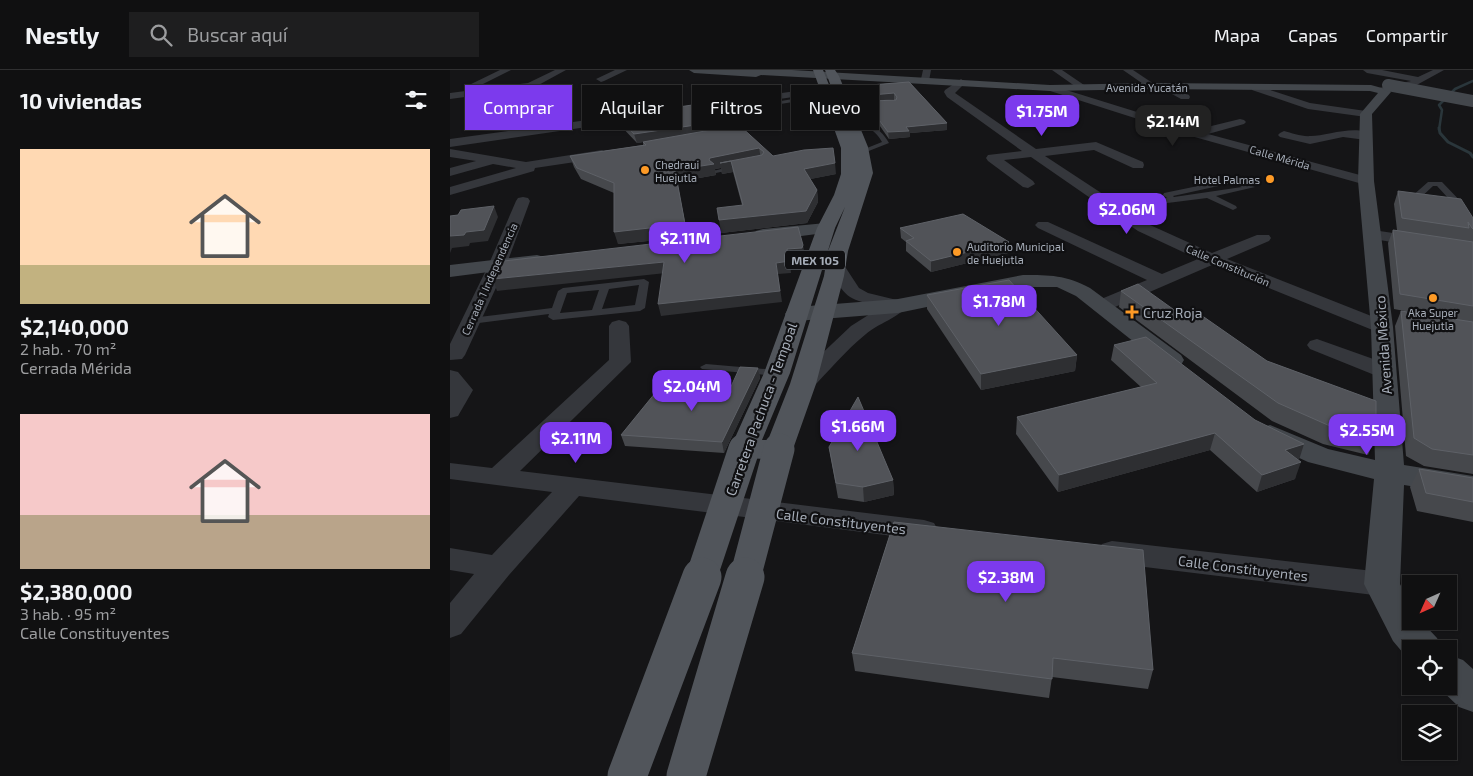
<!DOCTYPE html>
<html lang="es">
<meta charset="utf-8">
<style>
body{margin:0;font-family:"Exo 2",sans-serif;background:#1e1e1f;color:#f1f3f6;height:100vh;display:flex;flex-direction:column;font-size:19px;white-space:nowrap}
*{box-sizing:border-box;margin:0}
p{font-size:16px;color:#9c9d9f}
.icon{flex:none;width:28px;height:28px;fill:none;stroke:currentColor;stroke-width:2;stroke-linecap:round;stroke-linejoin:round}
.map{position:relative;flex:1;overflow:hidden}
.drawer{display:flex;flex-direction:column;background:#101011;width:450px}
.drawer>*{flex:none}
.top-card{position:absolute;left:15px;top:15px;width:475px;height:45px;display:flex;gap:10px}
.needle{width:32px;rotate:225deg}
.tools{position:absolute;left:952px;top:505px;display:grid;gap:10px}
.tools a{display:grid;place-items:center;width:55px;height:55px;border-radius:0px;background:#101011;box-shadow:0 1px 4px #0004,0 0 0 1px #303031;font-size:25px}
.price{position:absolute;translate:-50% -42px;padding:0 11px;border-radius:10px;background:#7c3aed;color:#fff;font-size:16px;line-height:32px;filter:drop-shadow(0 1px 2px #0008)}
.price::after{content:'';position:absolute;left:50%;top:30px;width:15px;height:11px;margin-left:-8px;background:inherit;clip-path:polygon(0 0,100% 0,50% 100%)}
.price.current{background:#222;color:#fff}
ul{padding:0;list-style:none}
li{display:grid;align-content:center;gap:10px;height:265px;padding:0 20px}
li span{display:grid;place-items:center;height:155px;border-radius:0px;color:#555}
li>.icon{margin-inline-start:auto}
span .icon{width:90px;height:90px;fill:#fffc;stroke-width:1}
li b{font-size:21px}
h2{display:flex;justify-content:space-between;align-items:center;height:60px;padding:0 20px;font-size:21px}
.tag{padding:0 18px;border-radius:0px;background:#101011;box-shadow:0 1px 4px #0004,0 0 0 1px #303031;font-size:18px;line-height:45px}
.tag.current{background:#7c3aed;color:#fff}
header{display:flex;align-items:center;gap:30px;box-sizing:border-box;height:70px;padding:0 25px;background:#101011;border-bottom:1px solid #303031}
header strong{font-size:24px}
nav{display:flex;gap:28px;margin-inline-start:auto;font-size:18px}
.search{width:350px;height:45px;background:#1e1e1f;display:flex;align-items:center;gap:12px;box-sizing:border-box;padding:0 18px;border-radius:0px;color:#9c9d9f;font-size:19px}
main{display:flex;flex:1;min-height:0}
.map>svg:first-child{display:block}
</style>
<header>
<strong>Nestly</strong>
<div class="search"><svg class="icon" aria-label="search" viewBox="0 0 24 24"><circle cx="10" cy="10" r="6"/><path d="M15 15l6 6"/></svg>Buscar aquí</div>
<nav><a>Mapa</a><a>Capas</a><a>Compartir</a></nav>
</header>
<main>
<section class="drawer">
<h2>10 viviendas<svg class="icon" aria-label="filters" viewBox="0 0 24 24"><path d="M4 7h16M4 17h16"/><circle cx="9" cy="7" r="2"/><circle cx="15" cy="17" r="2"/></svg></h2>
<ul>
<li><span style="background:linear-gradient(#ffd9b3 75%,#c2b280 0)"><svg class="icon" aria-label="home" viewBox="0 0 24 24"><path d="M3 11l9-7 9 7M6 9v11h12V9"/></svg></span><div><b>$2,140,000</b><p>2 hab. · 70 m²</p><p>Cerrada Mérida</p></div></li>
<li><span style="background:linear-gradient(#f6c9c9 65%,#b9a48a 0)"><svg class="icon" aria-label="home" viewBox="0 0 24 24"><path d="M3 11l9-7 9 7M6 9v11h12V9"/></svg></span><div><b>$2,380,000</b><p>3 hab. · 95 m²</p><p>Calle Constituyentes</p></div></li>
</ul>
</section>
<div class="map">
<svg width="1023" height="706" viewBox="0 0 1023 706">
<rect width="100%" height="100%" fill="#151517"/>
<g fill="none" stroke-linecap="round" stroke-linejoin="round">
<path stroke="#2a363b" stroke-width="2.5" d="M989,60L992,40L989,35L1005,19L1023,11"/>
<path stroke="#2a363b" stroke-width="3" d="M989,58L990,63L998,72L1020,83L1023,87"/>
<path fill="#35373c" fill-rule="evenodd" d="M378,23L380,26L275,43L272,41Z
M418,23L420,26L396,29L393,27Z
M440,31L442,34L395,38L392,36Z
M393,49C414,50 428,54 439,73L406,86H402V84L432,72C422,54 409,55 391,52Z
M287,95L290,97L289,98L266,103L263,101Z
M782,109L805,117L766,126L786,136L787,138L783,140L757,128L662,140L658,138L662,136L717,128L713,125L714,123ZM782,113L792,117L724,127L723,126Z
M978,112H992L1016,137V141H1010L987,116H983L967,131H961V127Z
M194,209L199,212L195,238L190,241L103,250L98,247L99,244L21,254L16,251L21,248L102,238L108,221L113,218ZM189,215L185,235L152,239L159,219ZM149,220L142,240L110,243L117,223Z
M256,294L327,300L333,303L327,306L252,299L250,297Z"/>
<path fill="#35373c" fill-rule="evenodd" d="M50,0H61L23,19H17L15,17Z
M105,0H116L83,18L0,29V23L78,13Z
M165,0H177L154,11L151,12L146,9Z
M473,0H481L479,11L476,12L471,9Z
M602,0H612L637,17L635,19H629Z
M673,0H683L707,16L702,19L699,18Z
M913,0H932L968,7L983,0H994L963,17L932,23L927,20L929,18L961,11L917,3Z
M511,9L516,12L505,23L586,79L646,72L693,92L694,95L693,98H683L644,80L595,86L700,155L762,183L807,165H819L821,168L819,171L777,189L939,253L942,257L939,261L932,263L925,261L762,195L658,240L651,242L644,240L642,236L644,232L697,210L588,158L585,155L588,152H598L712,204L748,189L688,161L581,87L554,90L583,111L585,114L578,118L573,117L538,91L536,88L538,85L572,81L497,27L494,22L495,20Z
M716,14L739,25L740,27L739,29H731L713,19L711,17Z
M600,15L745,60L790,49L794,50L796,52L794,54L758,64L921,108L923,111L916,115L741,66L597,20V16Z
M805,15L860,33L916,41L921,44L916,47L858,39L802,20V16Z
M375,17L380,20L378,22L0,77V69Z
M834,61C842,63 852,67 861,66C876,66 910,53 922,66L916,70L893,67L860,74L830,67L828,65L830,63Z
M0,79L76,92L152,80L158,84L152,88L85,98L84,101L0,125V117L66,98L43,94L0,106V98L26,91L0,87Z
M73,127L78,128L80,131L56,196L15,285L12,289L0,290V274L38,196L66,131L68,128Z
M923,160L1023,175V185L917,168L915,165L917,162Z
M386,191L392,192L409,218L418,223L455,232L457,236C450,247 427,254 416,264C396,280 379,301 361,319L353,321L345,319L342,314L345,309L401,256L431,237C394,228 397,228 377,196L380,192Z
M169,250L176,252L179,256L181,292L70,401L474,450L484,453L488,460L484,467L474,470L129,426L59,505L11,564L0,568V533L24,504L0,500V478L42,485L102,422L0,409V393L42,398L159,290V256L162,252Z
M867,269L943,296L946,301L943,306L935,307L927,306L860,279L857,275L860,271Z
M0,300L8,302L23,320L8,346L0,348Z
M662,471L932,502L943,506L947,514L943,522L932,526L662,493L652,490L647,482L652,474Z"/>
<path fill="#43474c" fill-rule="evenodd" d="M239,0H342L600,15L702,13L921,15L939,20L941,22L922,44L924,111L943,257L954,395L1023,406V426L954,415L950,514L961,535V551H971L987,568L992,579H961V591L959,590L943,571L914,514L924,409L858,392L810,370L806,364L810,358L820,355L878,379L925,390L921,257L908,111L910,44L928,23L920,21L702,19L600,21L311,5L306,7L244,3Z
M376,153L382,154L385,158L382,162L313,171L306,169L304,165L306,161L313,159Z
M87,185L94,187L97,191L94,195L0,207V195Z
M573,205C600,205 616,205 640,218L731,285L734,290L731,295L722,297L713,295L626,226L607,217H573L448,243L346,251L338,249L335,244L338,239L346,237L448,229Z
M999,585L1013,590L1023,599V642L1009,637L987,616H999Z"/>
<path fill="#51555b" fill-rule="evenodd" d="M363,0H373L391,44L375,0H385L389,6L418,77L423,103L398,181L394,206L366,314L343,379L339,385C322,390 301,390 284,385L280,379L314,303L367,158L384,125L391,104V78ZM395,137L378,181L374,206L340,314L318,370H312L340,303L385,158Z"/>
<path stroke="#43474c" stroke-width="12" d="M938,15L1023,31"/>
<path stroke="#51555b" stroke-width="31" d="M251,508L294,379
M295,508L329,379"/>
<path stroke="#51555b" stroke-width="39" d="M177,706L252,507
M236,706L295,507"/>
</g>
<path fill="#46484c" d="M459,12L497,53V60L460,63V67L439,69L425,49L423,31L444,30V29L422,31L420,15Z
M167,46L280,50L281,57L323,86L386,104L360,109L367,120L368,132L357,153L271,163L292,135L283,102L272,104L271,98L265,99L266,105L227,112L238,167L168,174L164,123L131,109L124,97L120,86L193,75V72L187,73L169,54Z
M948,121L1023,148V404L974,396L956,386L945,256L951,241L965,243L944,239L938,173L943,160H947L944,134Z
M450,158L558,183L481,202L456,181V172L451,168Z
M671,221L926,366L918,385L873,374L822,351L669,237Z
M477,225L627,285L625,301L531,320L477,239Z
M664,275L848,390L845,409L807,422L760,380L608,422L566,364L567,347L691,317L661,290Z
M308,298L310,308L274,383L175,376L171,365L278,323Z
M379,377L443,410L444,425L414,432L388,428Z
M969,399L1023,408V452L967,441L960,417Z
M444,452L703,600L698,619L602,607L599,628L405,601L402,583Z"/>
<path fill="#2e2f32" d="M444,23V29L422,31V25Z
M280,50L281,59L187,73L184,64Z
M497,53V60L460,63V67L439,69L438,62L456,57Z
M309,78L311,89L281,91L283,102L272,104L271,98L265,99L266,105L227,112L238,167L168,174L164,162L225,100L259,90L260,88Z
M385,93L386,104L356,110L354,99Z
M367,120L368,132L357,153L271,163L269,150Z
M44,136L48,147L38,171L20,173L19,176L2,178L0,183V166L16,162Z
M559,172L558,183L481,202V191Z
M353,175L355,186L354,189L339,191L337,179Z
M340,191L341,203L328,204L332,232L211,246L208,234L326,193Z
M214,192L216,203L47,221L43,209Z
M627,285L625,301L531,320V304Z
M308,298L310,308L274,383L272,372Z
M765,363L760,380L608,422L609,405Z
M854,374L849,390L835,380Z
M851,392L845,409L807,422L812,405Z
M443,410L444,425L414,432L413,417Z"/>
<path fill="#515358" stroke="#5e6167" d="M459,12L497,53L456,57L459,61L438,62L424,43L423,31L446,30L447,27L444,23L422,25V22H425L420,15Z
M256,33L280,50L184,64L167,46Z
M289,55L323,86L354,80L383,78L385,93L354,99L367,120L356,141L269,150L267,138L293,135L281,91L270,93L312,85L314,82L309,78L260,88L259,90L264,94L225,100L235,154L164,162V113L127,98L120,86L196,75L193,72Z
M948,121L1011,129L1023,148V159L1022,158L1018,152L1019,158L952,148Z
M44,136L34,160L16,162L14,165L0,166V146L8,145L11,140Z
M513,144L559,172L481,191L456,171L464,168L450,158Z
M348,157L353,175L352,178L337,179L340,191L326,193L330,221L208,234L214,192L43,209L50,193L54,191Z
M943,160L1023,172V236L950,224Z
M559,210L627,285L531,304L477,225Z
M688,214L734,247L751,245L817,291L926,331V366L880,356L828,333L671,221Z
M951,241L1023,252V385L982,379L964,368Z
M696,267L805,350L854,374L835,380L851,392L812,405L765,363L609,405L567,347L707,313L664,275Z
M290,297L308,298L272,372L171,365L210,317L278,323Z
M408,327L443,410L413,417L386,413L379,377Z
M969,399L1023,408V432L976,423Z
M444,452L693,480L703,600L603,588L602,609L402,583Z"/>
<g fill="#fd9a26" stroke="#101012" stroke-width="2">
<circle cx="195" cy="100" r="5"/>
<circle cx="820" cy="109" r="5"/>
<circle cx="507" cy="182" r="5"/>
<circle cx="983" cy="228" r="5"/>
<path d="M679.5 234.5h5v5h5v5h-5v5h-5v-5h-5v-5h5z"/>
</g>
<g text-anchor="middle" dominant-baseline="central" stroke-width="4.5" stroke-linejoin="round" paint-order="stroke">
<g font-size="11" fill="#a6adb8" stroke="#101012">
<text x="697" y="17">Avenida Yucatán</text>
<text transform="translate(830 87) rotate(16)">Calle Mérida</text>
<text transform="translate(778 195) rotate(23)">Calle Constitución</text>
<text transform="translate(39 209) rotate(-66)">Cerrada 1 Independencia</text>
</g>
<g font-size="11" fill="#a6adb8" stroke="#101012" text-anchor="start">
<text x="205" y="94">Chedraui<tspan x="205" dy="13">Huejutla</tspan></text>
<text x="810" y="109" text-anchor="end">Hotel Palmas</text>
<text x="517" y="176">Auditorio Municipal<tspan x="517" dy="13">de Huejutla</tspan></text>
<text x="983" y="242" text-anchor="middle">Aka Super<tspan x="983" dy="13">Huejutla</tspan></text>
</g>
<rect fill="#101012" stroke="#797e86" stroke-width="1" x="335" y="180.5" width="60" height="19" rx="4"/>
<g font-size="12" font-weight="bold" fill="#a6adb8">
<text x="365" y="190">MEX 105</text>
</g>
<g font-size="14" fill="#a6adb8" stroke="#101012" text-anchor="start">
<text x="693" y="242">Cruz Roja</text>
</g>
<g font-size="14" fill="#a6adb8" stroke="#101012">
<text transform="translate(933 275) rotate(-94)">Avenida México</text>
<text transform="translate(311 339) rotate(-70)">Carretera Pachuca - Tempoal</text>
<text transform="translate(391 451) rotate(7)">Calle Constituyentes</text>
<text transform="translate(793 498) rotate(7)">Calle Constituyentes</text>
</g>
</g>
</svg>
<div class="tools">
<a><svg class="needle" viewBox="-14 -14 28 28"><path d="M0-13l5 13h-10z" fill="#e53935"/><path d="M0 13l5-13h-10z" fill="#9c9d9f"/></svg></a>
<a><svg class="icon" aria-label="locate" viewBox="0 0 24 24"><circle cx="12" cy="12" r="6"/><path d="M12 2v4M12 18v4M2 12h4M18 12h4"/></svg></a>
<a><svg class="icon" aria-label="layers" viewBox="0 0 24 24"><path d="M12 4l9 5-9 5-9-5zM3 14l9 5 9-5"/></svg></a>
</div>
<b class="price" style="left:592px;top:67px">$1.75M</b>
<b class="price current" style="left:723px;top:77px">$2.14M</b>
<b class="price" style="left:677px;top:165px">$2.06M</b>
<b class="price" style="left:235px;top:194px">$2.11M</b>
<b class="price" style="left:549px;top:257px">$1.78M</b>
<b class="price" style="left:242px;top:342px">$2.04M</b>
<b class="price" style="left:408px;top:382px">$1.66M</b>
<b class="price" style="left:917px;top:386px">$2.55M</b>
<b class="price" style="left:126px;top:394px">$2.11M</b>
<b class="price" style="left:556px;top:533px">$2.38M</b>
<div class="top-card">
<a class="tag current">Comprar</a>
<a class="tag">Alquilar</a>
<a class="tag">Filtros</a>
<a class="tag">Nuevo</a>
</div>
</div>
</main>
